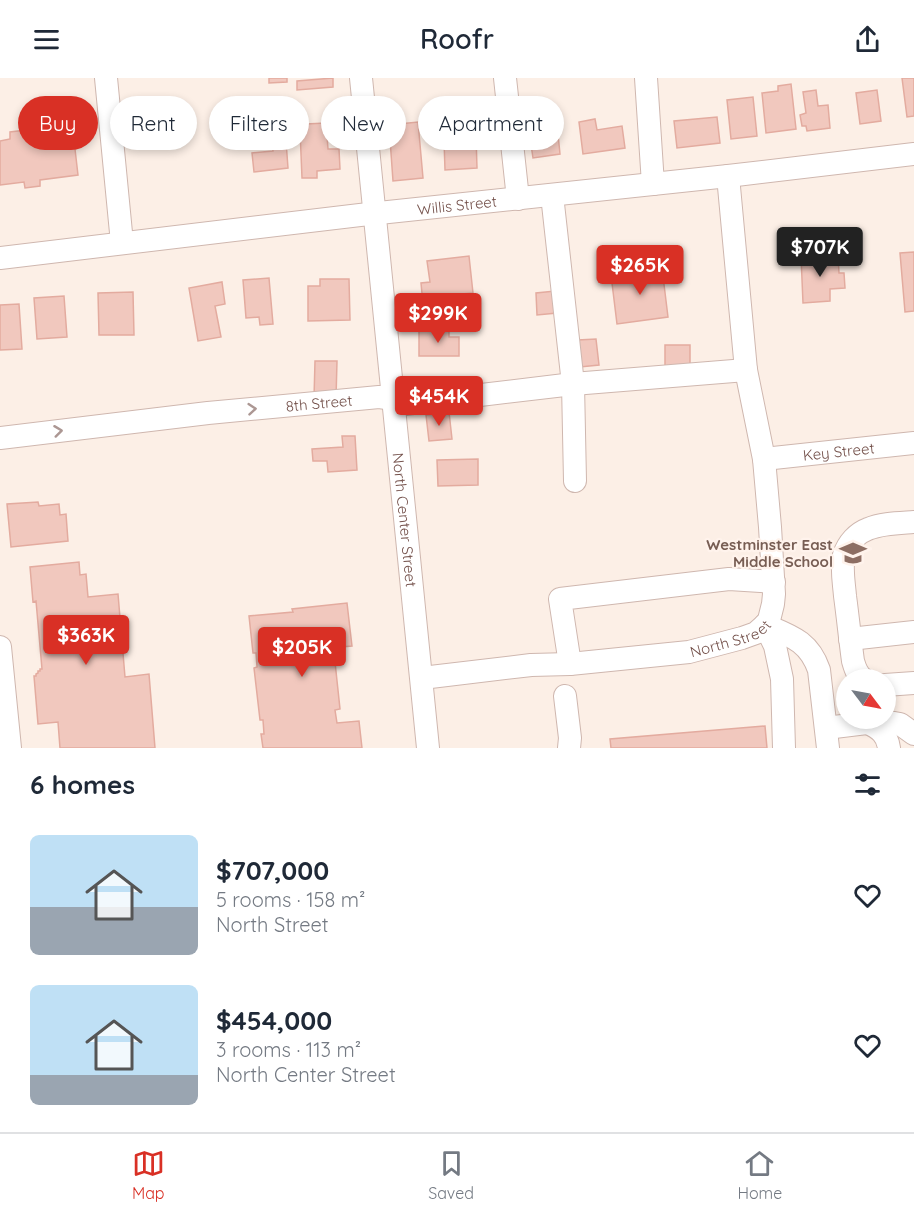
<!DOCTYPE html>
<meta charset="utf-8">
<style>
body{margin:0;font-family:Quicksand,sans-serif;background:#f2f2f3;color:#1f2937;height:100vh;display:flex;flex-direction:column;font-size:22px;white-space:nowrap}
*{box-sizing:border-box;margin:0}
p{font-size:20px;color:#747a83}
.icon{flex:none;width:33px;height:33px;fill:none;stroke:currentColor;stroke-width:2;stroke-linecap:round;stroke-linejoin:round}
.map{position:relative;height:670px;overflow:hidden}
.side{display:flex;flex-direction:column;background:#fff;flex:1}
.side>*{flex:none}
.guide{position:absolute;left:18px;top:18px;width:600px;height:54px;display:flex;gap:12px}
.needle{width:39px;rotate:122deg}
.buttons{position:absolute;left:836px;top:591px;display:grid;gap:12px}
.buttons a{display:grid;place-items:center;width:60px;height:60px;border-radius:50%;background:#fff;box-shadow:0 3px 9px #0003;font-size:30px}
.price{position:absolute;translate:-50% -51px;padding:0 14px;border-radius:6px;background:#d93025;color:#fff;font-size:20px;line-height:39px;filter:drop-shadow(0 2px 3px #0008)}
.price::after{content:'';position:absolute;left:50%;top:36px;width:18px;height:14px;margin-left:-9px;background:inherit;clip-path:polygon(0 0,100% 0,50% 100%)}
.price.current{background:#222;color:#fff}
ul{padding:0;list-style:none}
li{display:flex;align-items:center;gap:18px;height:150px;padding:0 30px}
li span{display:grid;place-items:center;flex:none;width:168px;height:120px;border-radius:9px;color:#555}
li>.icon{margin-inline-start:auto}
span .icon{width:72px;height:72px;fill:#fffc;stroke-width:1}
li b{font-size:26px}
h2{display:flex;justify-content:space-between;align-items:center;height:72px;padding:0 30px;font-size:26px}
.tag{padding:0 21px;border-radius:27px;background:#fff;box-shadow:0 3px 9px #0003;font-size:21px;line-height:54px}
.tag.current{background:#d93025;color:#fff}
header{display:flex;justify-content:space-between;align-items:center;height:78px;padding:0 30px;background:#fff;font-size:27px;font-weight:600}
.tab-bar{display:flex;justify-content:space-around;align-items:center;height:84px;border-top:2px solid #e0e1e3;background:#fff;font-size:16px;color:#747a83}
.tab-bar a{display:grid;justify-items:center;gap:3px}
.tab-bar .current{color:#d93025}
.map>svg:first-child{display:block}
</style>
<header><svg class="icon" aria-label="menu" viewBox="0 0 24 24"><path d="M4 6h16M4 12h16M4 18h16"/></svg>Roofr<svg class="icon" aria-label="share" viewBox="0 0 24 24"><path d="M12 15V3M7 8l5-5 5 5M5 13v7h14v-7"/></svg></header>
<div class="map">
<svg width="914" height="670" viewBox="0 0 914 670">
<rect width="100%" height="100%" fill="#fcefe6"/>
<path fill="#f1c8be" stroke="#e3ab9f" stroke-width="1.5" d="M269,0H287V4L269,5Z
M333,0V9L297,12V3Z
M902,0H914V38L907,39Z
M791,6L796,51L766,55L762,15L778,13V8Z
M816,12L818,28L828,27L830,50L807,53L806,48H802L800,37L806,35L803,14Z
M877,12L881,43L860,46L856,15Z
M753,19L757,58L731,61L727,22Z
M475,24L477,90L445,92L443,32H454V25Z
M717,39L720,65L677,70L674,43Z
M595,41L597,52L622,48L625,70L583,76L579,44Z
M418,44L423,100L393,103L389,47Z
M72,45L78,97L40,102V108L25,110L24,104L0,107V63L10,61V54L42,50L43,58L56,56L55,47Z
M326,45L328,71H339L340,91L317,93V100H302L300,52H306V46Z
M558,56L560,76L533,80L530,60Z
M286,63L288,90L254,94L252,75L273,73L272,64Z
M914,174V233L905,234L900,175Z
M838,177L839,195H844L845,210L830,211V223L803,225L801,178Z
M469,178L473,215L452,217L453,228L440,230L439,224L423,226L421,205L430,204L427,183Z
M662,190L668,239L617,246L611,197Z
M269,200L273,246L260,247L259,239L246,240L243,202Z
M320,201H349L350,242L308,243V208H320Z
M222,204L225,226L215,228L221,259L198,263L189,210Z
M555,213L557,235L537,237L536,215Z
M133,214L134,257H99L98,215Z
M64,218L67,259L37,261L34,220Z
M19,226L22,271L0,272V227Z
M419,253H449V259H459V278H419Z
M596,261L599,287L580,289L578,262Z
M665,267H690V290H665Z
M315,283H337L336,320H314Z
M449,334L452,361L429,363L426,337Z
M342,358H355L357,392L328,394L327,383H313L312,371L343,369Z
M478,381V407L438,408L437,382Z
M38,424L39,428L59,426L60,437L66,436L68,463L11,469L7,426Z
M79,484L80,497L86,496L88,519L118,516L125,599L149,596L155,670H60L58,644L38,646L34,598H36V596L38,595V593H40V591H42L36,523L33,524L30,489Z
M347,525L352,568L329,570L330,584H335L340,631L335,632L337,645L359,643L362,670H263L261,656H264L263,642H260L254,590L257,589L256,575H253L249,538L293,534L292,531Z
M765,648L767,670H611L610,661Z"/>
<g fill="none" stroke-linecap="round" stroke-linejoin="round">
<defs>
<g id="minor">
<path d="M106,0L122,165"/>
<path id="s1" d="M361,0L428,670"/>
<path d="M505,0L518,121"/>
<path d="M646,0L653,106"/>
<path d="M552,117L573,306L575,403"/>
<path id="s2" d="M0,180L360,137L728,98L914,76"/>
<path id="s3" d="M0,360L208,335L379,319L394,321L405,326L573,306L746,292"/>
<path id="s4" d="M764,381L914,365"/>
<path d="M765,547C791,558 809,563 819,592L828,670"/>
<path d="M765,547L775,568L782,601L784,670"/>
<path d="M850,561L914,554"/>
<path d="M0,569L10,670"/>
<path d="M570,586L560,521L729,501L774,504"/>
<path id="s5" d="M422,600L531,587L570,586L689,574L742,560L756,555L765,547L769,542L773,526L774,516L770,449L764,381L746,292L728,98"/>
<path d="M865,602C857,598 855,590 853,583C850,561 848,540 845,518C844,505 841,490 844,477C848,465 857,455 868,451C882,445 900,445 914,444"/>
<path d="M885,607L914,605"/>
<path d="M565,618L570,660L569,670"/>
<path d="M868,645C880,651 887,656 889,670"/>
<path d="M826,650L883,643L900,646L914,656"/>
</g>
</defs>
<use href="#minor" stroke="#cfb7af" stroke-width="24"/>
<use href="#minor" stroke="#fff" stroke-width="22"/>
</g>
<defs><path id="oneway-chevron" d="M-2-3.5L2.5 0L-2 3.5" fill="none" stroke-width="1.6" stroke-linecap="round" stroke-linejoin="round" transform="scale(1.5)"/></defs>
<g stroke="#ac9793">
<use href="#oneway-chevron" transform="translate(252 331) rotate(-5)"/>
<use href="#oneway-chevron" transform="translate(58 353) rotate(-7)"/>
</g>
<defs>
<symbol id="school-bare" viewBox="-9 -9 18 18"><path d="M0-5L7-2L0 1L-7-2ZM-4 1L0 2.5L4 1V4Q0 6-4 4Z" fill="#8d6e63" stroke="#fff3ec" stroke-width="2.5" paint-order="stroke"/></symbol>
</defs>
<g fill-rule="evenodd">
<use href="#school-bare" x="834" y="456" width="38" height="38"/>
</g>
<g text-anchor="middle" dominant-baseline="central" stroke-width="4.5" stroke-linejoin="round" paint-order="stroke">
<g font-size="15" fill="#74514b" stroke="#fff3ec">
<text stroke="none"><textPath href="#s2" startOffset="460">Willis Street</textPath></text>
<text stroke="none"><textPath href="#s3" startOffset="321">8th Street</textPath></text>
<text stroke="none"><textPath href="#s4" startOffset="75">Key Street</textPath></text>
<text stroke="none"><textPath href="#s1" startOffset="444">North Center Street</textPath></text>
<text stroke="none"><textPath href="#s5" startOffset="312">North Street</textPath></text>
</g>
<g font-size="15" font-weight="bold" fill="#785e54" stroke="#fff3ec" text-anchor="end">
<text x="833" y="466">Westminster East<tspan x="833" dy="17">Middle School</tspan></text>
</g>
</g>
</svg>
<div class="buttons">
<a><svg class="needle" viewBox="-14 -14 28 28"><path d="M0-13l5 13h-10z" fill="#e53935"/><path d="M0 13l5-13h-10z" fill="#747a83"/></svg></a>
</div>
<b class="price current" style="left:820px;top:200px">$707K</b>
<b class="price" style="left:640px;top:218px">$265K</b>
<b class="price" style="left:438px;top:266px">$299K</b>
<b class="price" style="left:439px;top:349px">$454K</b>
<b class="price" style="left:86px;top:588px">$363K</b>
<b class="price" style="left:302px;top:600px">$205K</b>
<div class="guide">
<a class="tag current">Buy</a>
<a class="tag">Rent</a>
<a class="tag">Filters</a>
<a class="tag">New</a>
<a class="tag">Apartment</a>
</div>
</div>
<section class="side">
<h2>6 homes<svg class="icon" aria-label="filters" viewBox="0 0 24 24"><path d="M4 7h16M4 17h16"/><circle cx="9" cy="7" r="2"/><circle cx="15" cy="17" r="2"/></svg></h2>
<ul>
<li><span style="background:linear-gradient(#bfe0f5 60%,#9aa5b1 0)"><svg class="icon" aria-label="home" viewBox="0 0 24 24"><path d="M3 11l9-7 9 7M6 9v11h12V9"/></svg></span><div><b>$707,000</b><p>5 rooms · 158 m²</p><p>North Street</p></div><svg class="icon" aria-label="heart" viewBox="0 0 24 24"><path d="M12 20l-8-8c-3-5 5-10 8-4 3-6 11-1 8 4z"/></svg></li>
<li><span style="background:linear-gradient(#bfe0f5 75%,#9aa5b1 0)"><svg class="icon" aria-label="home" viewBox="0 0 24 24"><path d="M3 11l9-7 9 7M6 9v11h12V9"/></svg></span><div><b>$454,000</b><p>3 rooms · 113 m²</p><p>North Center Street</p></div><svg class="icon" aria-label="heart" viewBox="0 0 24 24"><path d="M12 20l-8-8c-3-5 5-10 8-4 3-6 11-1 8 4z"/></svg></li>
</ul>
</section>
<nav class="tab-bar">
<a class="current"><svg class="icon" aria-label="map" viewBox="0 0 24 24"><path d="M3 6l6-2 6 2 6-2v14l-6 2-6-2-6 2zM9 4v14M15 6v14"/></svg>Map</a>
<a><svg class="icon" aria-label="saved" viewBox="0 0 24 24"><path d="M7 4h10v16l-5-4-5 4z"/></svg>Saved</a>
<a><svg class="icon" aria-label="home" viewBox="0 0 24 24"><path d="M3 11l9-7 9 7M6 9v11h12V9"/></svg>Home</a>
</nav>
